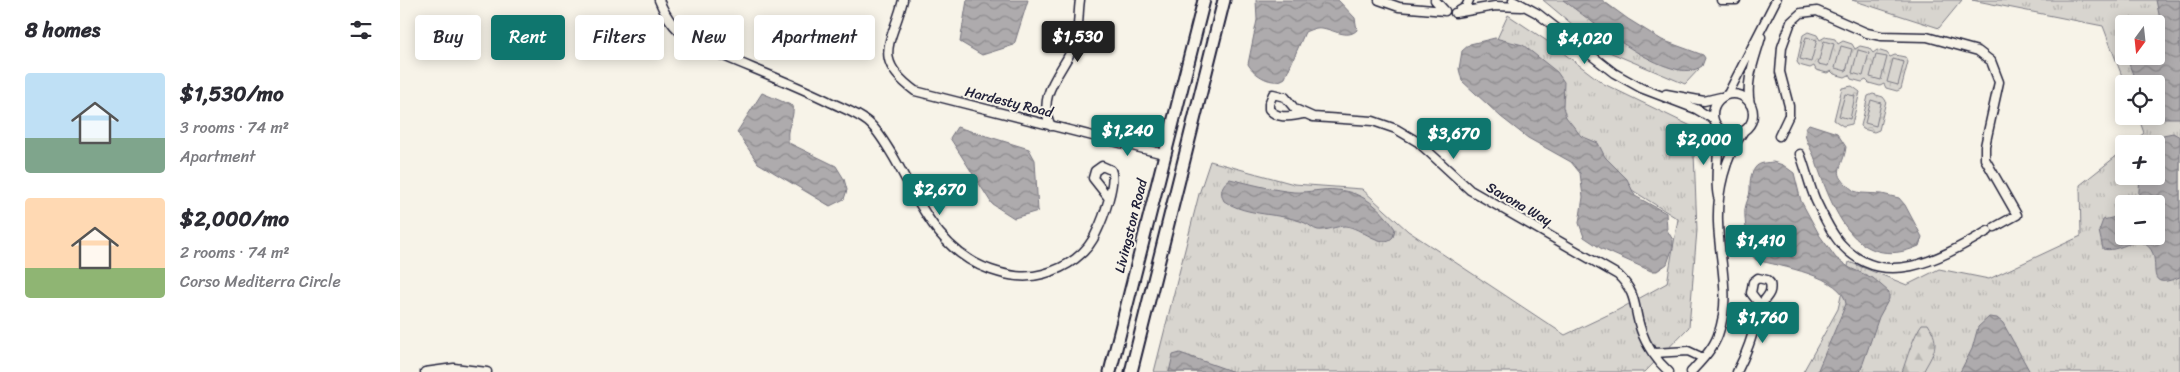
<!DOCTYPE html>
<meta charset="utf-8">
<style>
body{margin:0;font-family:Sriracha,sans-serif;background:#f7f7f7;color:#2b2b33;height:100vh;display:flex;flex-direction:column;font-size:19px;white-space:nowrap}
*{box-sizing:border-box;margin:0}
p{font-size:16px;color:#7c7c81}
.icon{flex:none;width:28px;height:28px;fill:none;stroke:currentColor;stroke-width:2;stroke-linecap:round;stroke-linejoin:round}
.map{position:relative;flex:1;overflow:hidden}
.side{display:flex;flex-direction:column;background:#fff;width:400px}
.side>*{flex:none}
.top-card{position:absolute;left:15px;top:15px;width:475px;height:45px;display:flex;gap:10px}
.needle{width:32px;rotate:195deg}
.fabs{position:absolute;left:1715px;top:15px;display:grid;gap:10px}
.fabs a{display:grid;place-items:center;width:50px;height:50px;border-radius:5px;background:#fff;box-shadow:0 2px 12px #0003;font-size:25px}
.price{position:absolute;translate:-50% -42px;padding:0 11px;border-radius:5px;background:#0f766e;color:#fff;font-size:16px;line-height:32px;filter:drop-shadow(0 1px 2px #0008)}
.price::after{content:'';position:absolute;left:50%;top:30px;width:15px;height:11px;margin-left:-8px;background:inherit;clip-path:polygon(0 0,100% 0,50% 100%)}
.price.on{background:#222;color:#fff}
ul{padding:0;list-style:none}
li{display:flex;align-items:center;gap:15px;height:125px;padding:0 25px}
li span{display:grid;place-items:center;flex:none;width:140px;height:100px;border-radius:5px;color:#555}
li>.icon{margin-inline-start:auto}
span .icon{width:60px;height:60px;fill:#fffc;stroke-width:1}
li b{font-size:21px}
h2{display:flex;justify-content:space-between;align-items:center;height:60px;padding:0 25px;font-size:21px}
.pill{padding:0 18px;border-radius:5px;background:#fff;box-shadow:0 2px 12px #0003;font-size:18px;line-height:45px}
.pill.on{background:#0f766e;color:#fff}
main{display:flex;flex:1;min-height:0}
.map>svg:first-child{display:block}
</style>
<main>
<section class="side">
<h2>8 homes<svg class="icon" aria-label="filters" viewBox="0 0 24 24"><path d="M4 7h16M4 17h16"/><circle cx="9" cy="7" r="2"/><circle cx="15" cy="17" r="2"/></svg></h2>
<ul>
<li><span style="background:linear-gradient(#bfe0f5 65%,#7fa58c 0)"><svg class="icon" aria-label="home" viewBox="0 0 24 24"><path d="M3 11l9-7 9 7M6 9v11h12V9"/></svg></span><div><b>$1,530/mo</b><p>3 rooms · 74 m²</p><p>Apartment</p></div></li>
<li><span style="background:linear-gradient(#ffd9b3 70%,#8fb573 0)"><svg class="icon" aria-label="home" viewBox="0 0 24 24"><path d="M3 11l9-7 9 7M6 9v11h12V9"/></svg></span><div><b>$2,000/mo</b><p>2 rooms · 74 m²</p><p>Corso Mediterra Circle</p></div></li>
</ul>
</section>
<div class="map">
<svg width="1780" height="372" viewBox="0 0 1780 372">
<defs>
<pattern id="grass-tufts" width="24" height="20" patternUnits="userSpaceOnUse" patternTransform="scale(1.25)"><rect width="24" height="20" fill="#d8d5cf"/><path d="M3 7l-1-3M5 7V3M7 7l1-3M15 17l-1-3M17 17v-4M19 17l1-3" fill="none" stroke="#b9b7b3"/></pattern>
<pattern id="forest-firs" width="22" height="20" patternUnits="userSpaceOnUse" patternTransform="scale(1.25)"><rect width="22" height="20" fill="#d8d5cf"/><path d="M5 1l3.5 6h-7zM16 11l3.5 6h-7z" fill="#b9b7b3"/></pattern>
<pattern id="park-crowns" width="20" height="18" patternUnits="userSpaceOnUse" patternTransform="scale(1.25)"><rect width="20" height="18" fill="#d8d5cf"/><path d="M2 6a3 3 0 1 1 6 0M12 15a3 3 0 1 1 6 0" fill="none" stroke="#b9b7b3"/></pattern>
<pattern id="water-waves" width="16" height="10" patternUnits="userSpaceOnUse" patternTransform="scale(1.25)"><rect width="16" height="10" fill="#aeabad"/><path d="M0 5q4-4 8 0t8 0" fill="none" stroke="#8d8b8e"/></pattern>
</defs>
<rect width="100%" height="100%" fill="#f7f3e8"/>
<filter id="ink" filterUnits="userSpaceOnUse"><feTurbulence type="fractalNoise" baseFrequency=".02" numOctaves="2"/><feDisplacementMap in="SourceGraphic" scale="10" xChannelSelector="R" yChannelSelector="G"/><feConvolveMatrix kernelMatrix="1 2 1 2 8 2 1 2 1" color-interpolation-filters="sRGB"/></filter>
<g filter="url(#ink)">
<path fill="url(#grass-tufts)" stroke="#7d7c85" fill-rule="evenodd" d="M1143,0H1188L1216,25L1299,69L1285,84L1202,49Z
M1452,0H1562L1539,28Z
M1572,0H1780V372H1403L1438,309L1449,262L1507,285L1539,269L1589,279L1681,236L1680,185L1724,150V176H1756V144H1731L1744,133L1738,116H1756V84H1725L1703,26ZM1724,24H1756V56H1724ZM1724,204H1756V236H1724Z
M1108,15L1150,43L1204,84L1293,127L1297,230L1289,327L1245,372H754L799,194L810,161L894,184L962,189L1008,231L1165,335L1218,310L1267,283L1278,219L1232,190L1090,54Z"/>
<path fill="url(#forest-firs)" stroke="#7d7c85" d="M1522,324H1528C1541,345 1534,352 1523,372H1502C1507,358 1514,334 1522,324Z"/>
<path fill="url(#park-crowns)" stroke="#7d7c85" d="M1408,32L1417,35L1420,40L1425,37L1435,39L1438,44L1443,41L1452,44L1455,49L1460,46L1469,48L1473,53L1477,50L1487,53L1490,57L1495,55L1505,57L1508,62L1501,89L1497,91L1486,88L1484,84L1480,86L1469,83L1466,80L1462,82L1451,79L1449,75L1445,77L1434,74L1431,71L1427,73L1416,70L1414,66L1410,68L1399,65L1397,62L1403,35Z
M1452,86L1460,92L1452,124L1443,126L1434,120L1442,88Z
M1473,94L1483,97L1486,101L1479,130L1474,132L1463,129L1461,126L1468,96Z"/>
<path fill="#d8d5cf" stroke="#7d7c85" d="M1406,37L1417,40L1411,62L1400,59Z
M1424,41L1434,44L1428,66L1418,64Z
M1441,46L1452,49L1446,71L1435,68Z
M1458,50L1469,53L1463,76L1452,73Z
M1476,55L1487,57L1481,80L1470,77Z
M1493,59L1504,62L1498,85L1487,82Z
M1445,94L1455,96L1450,119L1439,116Z
M1471,100L1481,103L1476,126L1465,123Z"/>
<path fill="url(#water-waves)" stroke="#76747f" d="M567,0H628L614,45L582,55L560,42Z
M856,0H938L955,18L957,30C947,40 933,29 921,28C916,27 910,30 905,32L885,78C873,87 854,75 848,64L857,20Z
M1163,0H1202L1228,19L1262,40L1303,55L1305,58L1302,66C1272,89 1188,18 1163,0Z
M1756,0H1780V118H1764L1756,114V84H1737L1730,67L1728,56H1756V40L1759,38L1762,29Z
M1095,38L1123,45L1157,72L1164,82L1163,107L1166,117L1181,136L1198,143L1205,157L1227,179L1235,196L1266,213L1267,230L1273,240V247L1267,264L1257,271H1251L1202,249L1184,237L1179,223L1183,197L1180,173L1171,162L1128,138L1101,117L1062,81L1059,69L1062,51L1070,44Z
M362,93L393,106C395,121 384,128 389,143L436,166L444,179L447,190L444,199L430,206L358,163L337,132Z
M1409,124L1437,133L1446,147C1443,170 1429,171 1454,191L1461,193L1482,194L1499,198L1505,205L1522,237L1519,246C1455,274 1432,208 1415,159C1412,149 1399,133 1409,124Z
M557,127L629,149L635,160L638,211L614,218L592,204L550,138Z
M1773,133L1780,137V277C1738,294 1767,257 1745,244C1733,237 1718,253 1703,249L1699,231L1703,220L1724,215V236H1756V204H1738L1740,176H1756V147L1763,135Z
M1373,162L1383,165L1394,173L1401,201L1420,236L1436,258L1450,268L1473,278L1489,292V299L1479,317L1460,372H1417L1446,304C1444,276 1379,266 1356,260C1348,254 1344,219 1345,209C1346,202 1350,196 1350,190C1350,181 1350,175 1355,168C1359,162 1367,163 1373,162Z
M830,179C851,184 873,190 894,192C909,193 923,188 937,190C963,192 981,208 995,229L993,237C982,250 961,227 945,226C936,226 927,231 918,230C913,229 910,225 905,223C879,212 848,217 824,201C819,192 822,184 830,179Z
M1589,317L1597,318L1603,323L1630,372H1560L1572,349L1578,327Z
M780,353L834,372H769L773,355Z"/>
<g fill="none" stroke-linecap="round" stroke-linejoin="round">
<defs>
<path id="street" d="M259,0C267,20 278,33 296,44C340,64 385,80 428,101C442,108 457,113 468,122C478,130 486,145 493,156C519,201 538,252 591,270C609,276 625,279 643,274C666,268 688,254 697,231C703,219 717,181 711,170L702,166L695,171L693,178L708,197
M503,0C493,42 470,58 515,91L764,154
M979,0L999,7L1045,11
M1035,0L1045,11
M1113,0L1137,13L1214,73L1241,88L1296,109L1313,119
M1321,0H1336
M1059,11L1066,7L1069,0
M1055,13L1095,6L1122,7
M1313 114a20 20 0 1 1 40 0a20 20 0 1 1-40 0Z
M1266,94L1304,101L1321,97
M1328,94L1376,0
M1350,104C1345,81 1355,59 1361,37
M903,114C891,116 878,120 869,109V104L873,94L885,97L895,109L913,117L973,121L996,129L1018,142L1070,190L1218,275C1238,294 1233,307 1241,330C1246,345 1257,361 1269,372
M651,126C634,92 668,68 676,39C679,27 678,13 680,0
M1316,127C1322,149 1313,173 1318,197
M1379,136L1389,115V106L1380,72L1382,47L1391,22L1401,13L1417,11L1467,33L1481,36L1527,37L1578,51L1591,61L1599,82L1585,146V159L1617,215L1595,227
M697,137C727,120 738,135 768,142
M1400,154C1406,169 1409,185 1416,201C1423,215 1430,232 1441,244C1485,293 1544,256 1588,231
M1254,353L1288,351L1303,358
M25,372L54,368L87,372
M1291,372C1301,361 1313,349 1318,335C1332,297 1319,261 1318,222C1317,192 1325,157 1343,132
M1337,372C1349,349 1353,332 1360,308C1363,298 1373,296 1370,283L1367,280L1358,278L1353,282L1351,293L1361,306"/>
<path id="primary" d="M710,372L804,0
M731,372L824,0"/>
</defs>
<use href="#street" stroke="#22223b" stroke-width="11"/>
<use href="#primary" stroke="#22223b" stroke-width="15"/>
<use href="#street" stroke="#f7f3e8" stroke-width="8"/>
<use href="#primary" stroke="#f7f3e8" stroke-width="11"/>
</g>
</g>
<g text-anchor="middle" dominant-baseline="central" stroke-width="4" stroke-linejoin="round" paint-order="stroke">
<g font-size="14" fill="#22223b" stroke="#f7f3e8">
<text transform="translate(609 102) rotate(14)">Hardesty Road</text>
<text transform="translate(1119 204) rotate(30)">Savona Way</text>
<text transform="translate(731 226) rotate(-76)">Livingston Road</text>
</g>
</g>
</svg>
<div class="fabs">
<a><svg class="needle" viewBox="-14 -14 28 28"><path d="M0-13l5 13h-10z" fill="#e53935"/><path d="M0 13l5-13h-10z" fill="#7c7c81"/></svg></a>
<a><svg class="icon" aria-label="locate" viewBox="0 0 24 24"><circle cx="12" cy="12" r="6"/><path d="M12 2v4M12 18v4M2 12h4M18 12h4"/></svg></a>
<a>+</a>
<a>−</a>
</div>
<b class="price on" style="left:678px;top:63px">$1,530</b>
<b class="price" style="left:1185px;top:65px">$4,020</b>
<b class="price" style="left:728px;top:157px">$1,240</b>
<b class="price" style="left:1054px;top:160px">$3,670</b>
<b class="price" style="left:1304px;top:166px">$2,000</b>
<b class="price" style="left:540px;top:216px">$2,670</b>
<b class="price" style="left:1361px;top:267px">$1,410</b>
<b class="price" style="left:1363px;top:344px">$1,760</b>
<div class="top-card">
<a class="pill">Buy</a>
<a class="pill on">Rent</a>
<a class="pill">Filters</a>
<a class="pill">New</a>
<a class="pill">Apartment</a>
</div>
</div>
</main>
